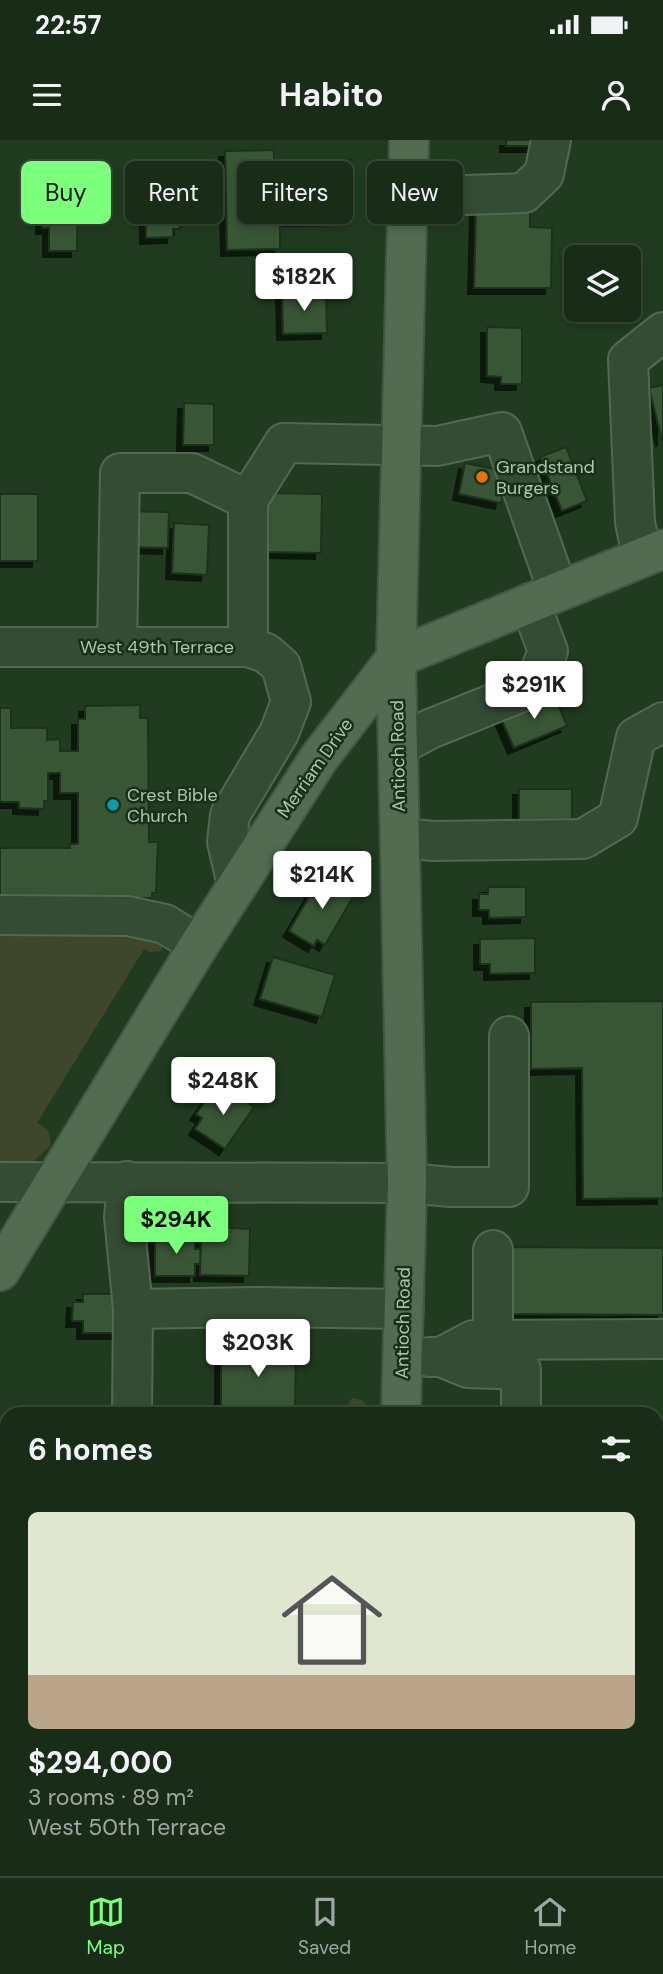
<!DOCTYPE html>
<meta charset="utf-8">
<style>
body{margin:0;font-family:"DM Sans",sans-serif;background:#263825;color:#f1f3f6;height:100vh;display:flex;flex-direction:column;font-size:26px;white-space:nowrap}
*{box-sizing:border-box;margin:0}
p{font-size:23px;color:#9fa7a2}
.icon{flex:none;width:38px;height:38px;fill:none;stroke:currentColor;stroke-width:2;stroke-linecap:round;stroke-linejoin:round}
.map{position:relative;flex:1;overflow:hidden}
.side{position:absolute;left:0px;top:1267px;width:663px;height:469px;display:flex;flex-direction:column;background:#192c18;border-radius:21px 21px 0 0;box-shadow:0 4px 10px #0003,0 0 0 2px #374837}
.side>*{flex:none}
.guide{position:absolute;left:21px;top:21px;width:621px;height:63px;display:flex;gap:14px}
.controls{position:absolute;left:564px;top:105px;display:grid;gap:14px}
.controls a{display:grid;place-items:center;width:77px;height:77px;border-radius:10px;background:#192c18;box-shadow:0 4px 10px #0003,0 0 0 2px #374837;font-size:35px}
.price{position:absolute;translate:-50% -60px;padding:0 16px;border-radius:7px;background:#fff;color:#222;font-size:23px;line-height:46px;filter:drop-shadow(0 2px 4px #0008)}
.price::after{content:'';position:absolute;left:50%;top:42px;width:21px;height:16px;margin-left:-10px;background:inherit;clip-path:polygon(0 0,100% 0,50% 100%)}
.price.on{background:#7cff7c;color:#111}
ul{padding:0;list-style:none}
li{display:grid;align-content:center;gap:14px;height:371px;padding:0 28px}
li span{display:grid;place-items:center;height:217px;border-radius:10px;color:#555}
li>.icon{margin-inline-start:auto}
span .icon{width:126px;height:126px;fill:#fffc;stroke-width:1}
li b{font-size:30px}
h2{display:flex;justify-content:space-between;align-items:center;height:84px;padding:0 28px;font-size:30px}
.chip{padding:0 24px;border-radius:10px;background:#192c18;box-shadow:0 4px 10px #0003,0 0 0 2px #374837;font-size:24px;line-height:63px}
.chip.on{background:#7cff7c;color:#111}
.status{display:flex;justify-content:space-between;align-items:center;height:49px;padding:0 35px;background:#192c18;direction:ltr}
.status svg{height:19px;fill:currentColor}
header{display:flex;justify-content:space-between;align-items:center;height:91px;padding:0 28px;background:#192c18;font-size:32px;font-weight:700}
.menu{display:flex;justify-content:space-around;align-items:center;height:98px;border-top:2px solid #374837;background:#192c18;font-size:19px;color:#9fa7a2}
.menu a{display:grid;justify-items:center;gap:4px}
.menu .on{color:#7cff7c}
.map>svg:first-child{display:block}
</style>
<div class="status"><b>22:57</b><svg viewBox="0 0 49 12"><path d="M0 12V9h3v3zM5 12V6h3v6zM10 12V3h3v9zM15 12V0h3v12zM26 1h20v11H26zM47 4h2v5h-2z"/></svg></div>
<header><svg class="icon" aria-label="menu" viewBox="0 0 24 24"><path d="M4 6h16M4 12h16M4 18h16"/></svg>Habito<svg class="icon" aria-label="person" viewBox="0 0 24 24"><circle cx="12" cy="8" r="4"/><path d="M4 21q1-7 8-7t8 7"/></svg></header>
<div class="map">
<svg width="663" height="1736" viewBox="0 0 663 1736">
<defs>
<filter id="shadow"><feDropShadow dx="-6" dy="6" stdDeviation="0" flood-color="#0009"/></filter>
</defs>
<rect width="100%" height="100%" fill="#213b20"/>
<path fill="#3e462b" d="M0,781L36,782L165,800L161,811L150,812L144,809L37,983L48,990L51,1005L34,1021H0Z
M352,1258L362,1260L369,1269V1274H341Z
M265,1729H372V1736H265Z"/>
<path fill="#385736" stroke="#1c311b" stroke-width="2" filter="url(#shadow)" d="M506,0H533V6H506Z
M274,10V21L352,20L353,79L280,80V109L227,110L225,11Z
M179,43L180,89H173V97L146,98L145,44Z
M43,44H78L77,111H49V88H42Z
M476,68H530V87L552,88L551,148H474Z
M282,152H326L327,193L283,194Z
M487,187L522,188V244H501V237L487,236Z
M663,245V299L662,300L649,248Z
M184,263L214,264V305H183Z
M566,307L587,361L562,371L540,317Z
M465,323L503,331L505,344L501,363L459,354Z
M267,353L322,354L321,413L267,412Z
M0,354H38V421H0Z
M123,371L169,372L168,408L123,407Z
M174,383L209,385L207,435L172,433Z
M554,554L567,586L514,608L500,576Z
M140,565V578H148L149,702H158L156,753H152V758H0V708H70L69,704H78V653H60V633H48V661H44V669L19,668V662H0V568H11V588H47V600L60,599V611H78V579H85V566Z
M519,649H572V679L519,680Z
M323,733L349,748L346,753L353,757L325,805L317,800L314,806L289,791Z
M488,747H526V777L489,778V770H479V754H488Z
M535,798V833L490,834V824H480V799Z
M273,817L335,835L322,877L260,859Z
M663,861V1058L583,1059L582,928L531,929V862Z
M224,947L254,967L225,1009L195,989L202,978L196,974L209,956L217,957Z
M201,1086L250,1089L249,1136L200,1135Z
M155,1096H195V1109H201L200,1124H195V1136H155Z
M508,1107L663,1108V1175L508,1174Z
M83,1154H117V1193H83V1181H72L73,1162H83Z
M221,1204H296L295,1274H221Z
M656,1351H663V1531H656Z
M0,1438H7V1528H0Z
M0,1660L7,1664V1704L0,1715Z
M178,1729H212L213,1736H199Z"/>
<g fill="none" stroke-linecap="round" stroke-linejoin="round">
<defs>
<path id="minor" d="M408,57L524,53L544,34L551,0
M642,417L635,382L628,220L663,192
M0,507H248L266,513L281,526L291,562L279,593L230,675L227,702L237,745
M117,507L120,333H192L248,360
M248,507V360L284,303L437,306L502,292L558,451
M398,606L430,589L534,547L548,511L530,463
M400,698L434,701L583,699L618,678L636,597L663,582
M0,775L128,776L165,784L199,805
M127,1041L124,1077L133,1169L132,1274
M0,1042L407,1043L451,1047H509V896
M493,1110V1200
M133,1169L260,1167L404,1169
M429,1217H441L468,1228L521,1230V1274
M441,1217L473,1200L663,1199
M0,1423H7
M0,1589H7
M656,1592L663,1590
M248,1736V1729"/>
<path id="major" d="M0,1131L199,805L319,618L396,518L663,409
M401,1274L407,1043L396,518L409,0
M413,1729V1736"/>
</defs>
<use href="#minor" stroke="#526951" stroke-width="42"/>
<use href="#major" stroke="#415740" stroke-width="42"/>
<use href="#minor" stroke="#344b34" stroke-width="38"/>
<use href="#major" stroke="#526b51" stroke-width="38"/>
<path stroke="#5b775a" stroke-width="5" stroke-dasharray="7 7" stroke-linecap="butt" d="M662,1736L663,1735"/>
</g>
<circle fill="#e8710a" stroke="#1a2f19" stroke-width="2.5" cx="482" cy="337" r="7"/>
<circle fill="#0f9aa8" stroke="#1a2f19" stroke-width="2.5" cx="113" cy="665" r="7"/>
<g text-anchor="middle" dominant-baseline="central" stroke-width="5" stroke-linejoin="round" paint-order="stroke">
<g font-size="18" fill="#aec7ae" stroke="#1a2f19" text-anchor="start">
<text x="496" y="327">Grandstand<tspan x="496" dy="21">Burgers</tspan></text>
<text x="127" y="655">Crest Bible<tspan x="127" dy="21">Church</tspan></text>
</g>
<g font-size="18" fill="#aec7ae" stroke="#1a2f19">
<text x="157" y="507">West 49th Terrace</text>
<text transform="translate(398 616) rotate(-91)">Antioch Road</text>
<text transform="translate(315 628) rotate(-55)">Merriam Drive</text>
<text transform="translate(403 1183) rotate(-89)">Antioch Road</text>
</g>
</g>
</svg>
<div class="controls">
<a><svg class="icon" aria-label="layers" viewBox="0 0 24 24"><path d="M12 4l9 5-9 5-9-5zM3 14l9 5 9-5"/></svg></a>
</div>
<b class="price" style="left:304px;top:173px">$182K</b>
<b class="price" style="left:534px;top:581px">$291K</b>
<b class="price" style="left:322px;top:771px">$214K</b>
<b class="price" style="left:223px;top:977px">$248K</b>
<b class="price on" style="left:176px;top:1116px">$294K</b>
<b class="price" style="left:258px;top:1239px">$203K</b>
<div class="guide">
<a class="chip on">Buy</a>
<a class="chip">Rent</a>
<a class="chip">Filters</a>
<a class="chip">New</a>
</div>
<section class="side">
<h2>6 homes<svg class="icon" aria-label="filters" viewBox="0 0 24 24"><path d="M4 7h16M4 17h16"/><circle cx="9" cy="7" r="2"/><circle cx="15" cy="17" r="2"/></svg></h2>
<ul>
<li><span style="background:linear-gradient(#dfe7d0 75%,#b9a48a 0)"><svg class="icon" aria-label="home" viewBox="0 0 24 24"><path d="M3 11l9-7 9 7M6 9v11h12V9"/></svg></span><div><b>$294,000</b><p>3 rooms · 89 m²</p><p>West 50th Terrace</p></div></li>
</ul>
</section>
</div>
<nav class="menu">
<a class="on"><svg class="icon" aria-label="map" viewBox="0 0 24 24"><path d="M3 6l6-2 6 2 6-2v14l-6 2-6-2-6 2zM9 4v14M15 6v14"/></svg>Map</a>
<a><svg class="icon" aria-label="saved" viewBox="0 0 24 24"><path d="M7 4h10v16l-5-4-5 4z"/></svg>Saved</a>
<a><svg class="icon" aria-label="home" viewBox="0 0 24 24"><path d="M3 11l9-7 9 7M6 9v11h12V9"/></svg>Home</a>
</nav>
